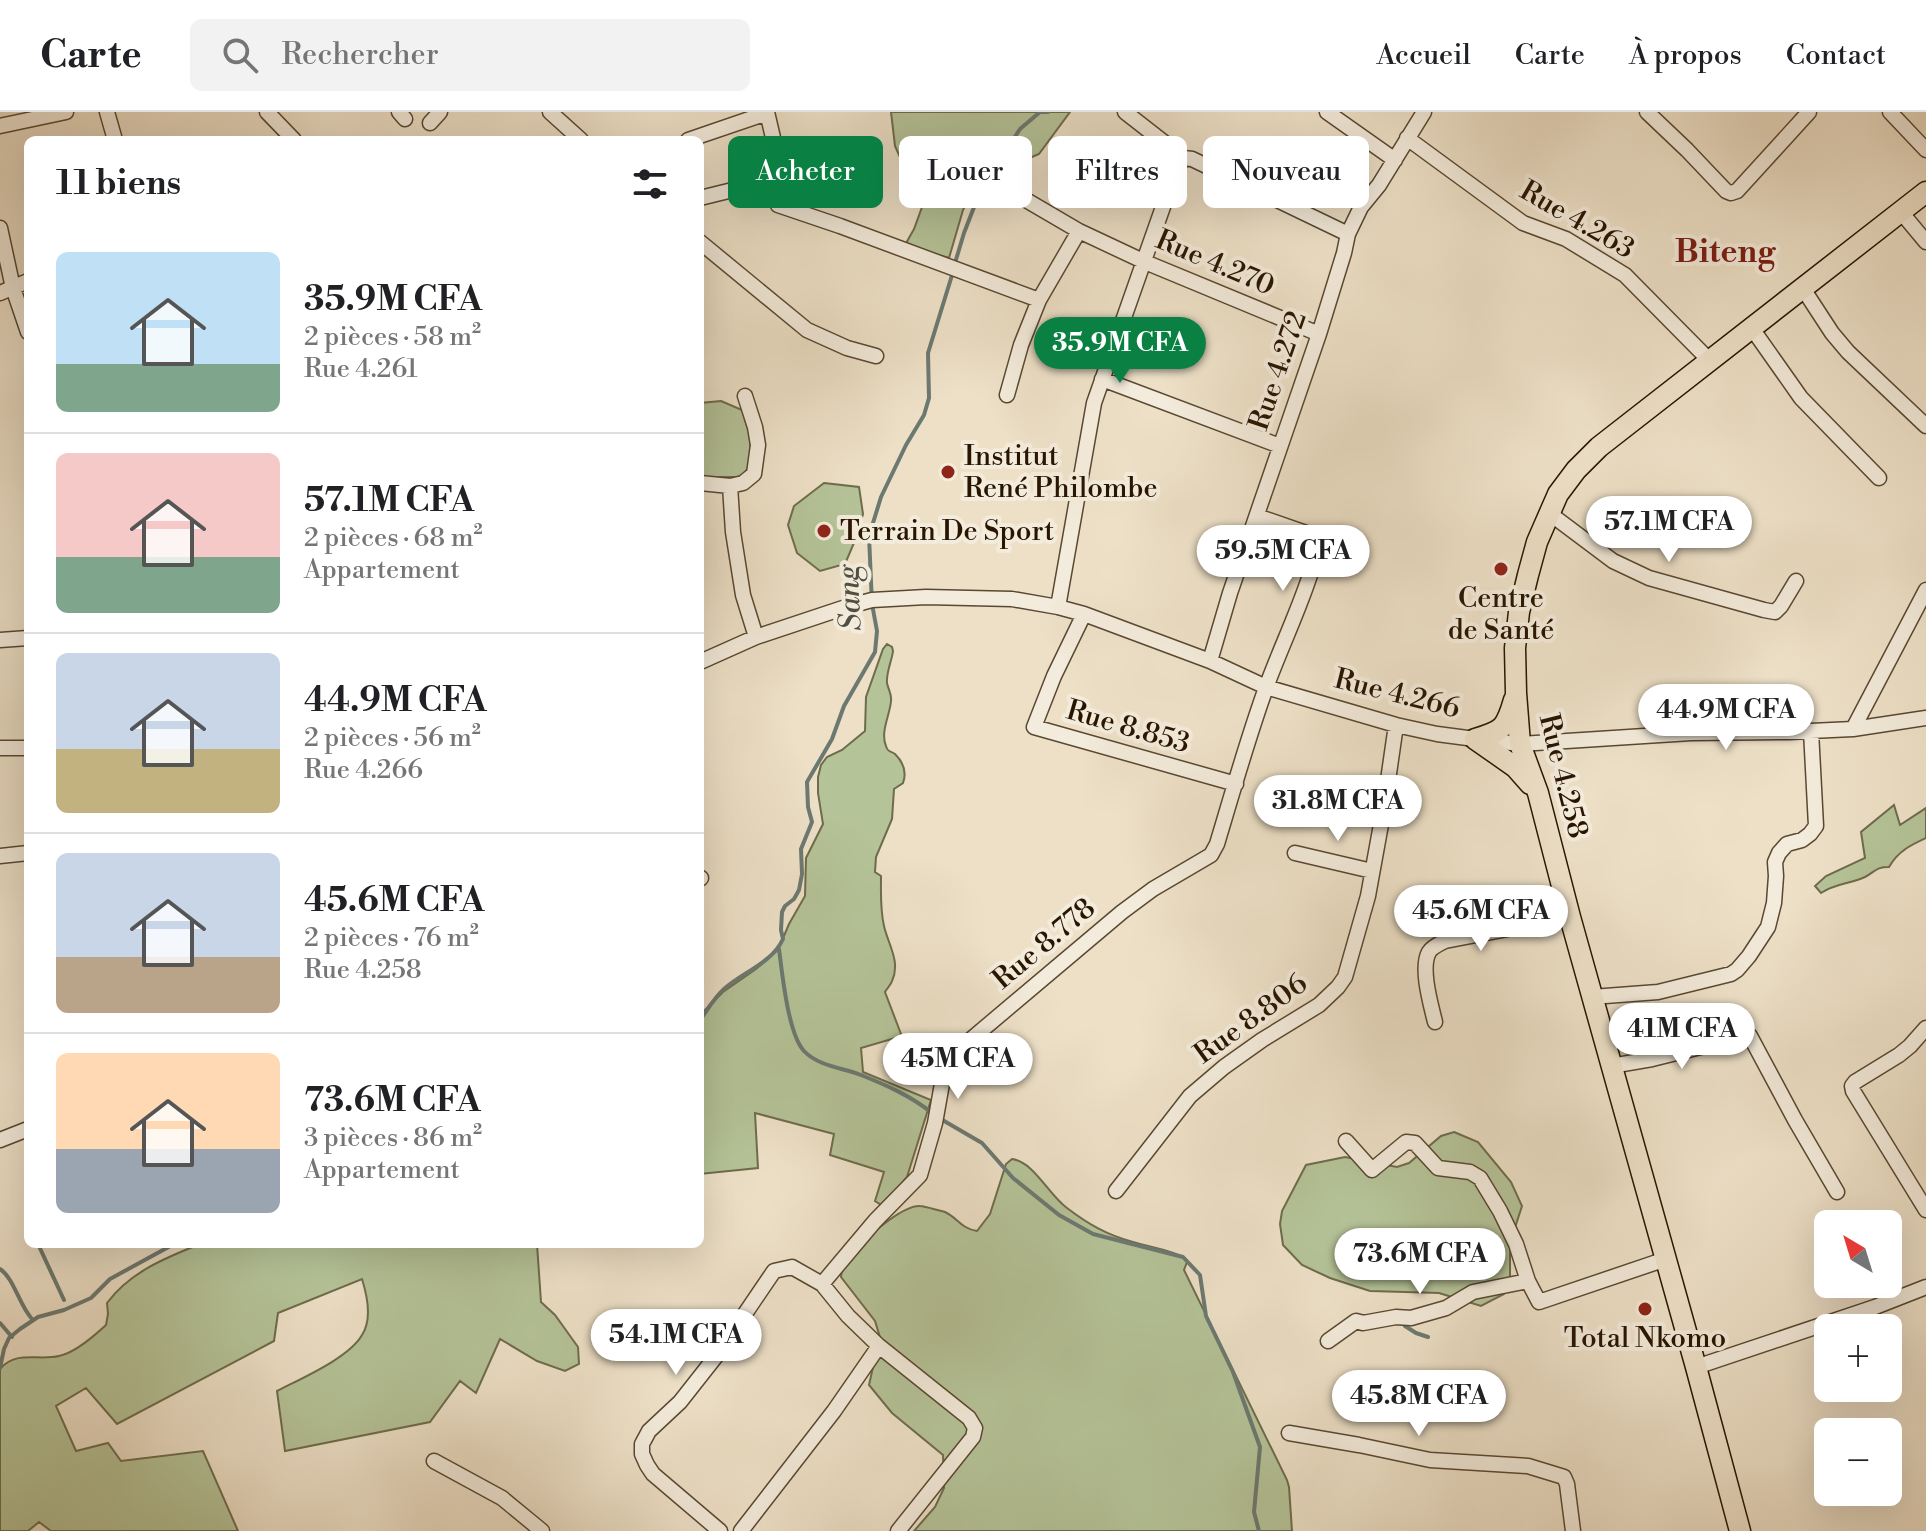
<!DOCTYPE html>
<html lang="fr">
<meta charset="utf-8">
<style>
body{margin:0;font-family:"Libre Bodoni",serif;background:#f2f2f2;color:#202124;height:100vh;display:flex;flex-direction:column;font-size:30px;white-space:nowrap}
*{box-sizing:border-box;margin:0}
p{font-size:26px;color:#757577}
.icon{flex:none;width:44px;height:44px;fill:none;stroke:currentColor;stroke-width:2;stroke-linecap:round;stroke-linejoin:round}
.map{position:relative;flex:1;overflow:hidden}
.drawer{position:absolute;left:24px;top:24px;width:680px;height:1112px;display:flex;flex-direction:column;background:#fff;border-radius:12px;box-shadow:0 8px 32px #0002}
.drawer>*{flex:none}
.top-card{position:absolute;left:728px;top:24px;width:760px;height:72px;display:flex;gap:16px}
.needle{width:52px;rotate:322deg}
.fabs{position:absolute;left:1814px;top:1098px;display:grid;gap:16px}
.fabs a{display:grid;place-items:center;width:88px;height:88px;border-radius:12px;background:#fff;box-shadow:0 8px 32px #0002;font-size:40px}
.price{position:absolute;translate:-50% -68px;padding:0 18px;border-radius:28px;background:#fff;color:#222;font-size:26px;line-height:52px;filter:drop-shadow(0 2px 4px #0008)}
.price::after{content:'';position:absolute;left:50%;top:48px;width:24px;height:18px;margin-left:-12px;background:inherit;clip-path:polygon(0 0,100% 0,50% 100%)}
.price.selected{background:#0b8043;color:#fff}
ul{padding:0;list-style:none}
li{display:flex;align-items:center;gap:24px;height:200px;padding:0 32px}
li+li{border-top:2px solid #e0e0e0}
li span{display:grid;place-items:center;flex:none;width:224px;height:160px;border-radius:12px;color:#555}
li>.icon{margin-inline-start:auto}
span .icon{width:96px;height:96px;fill:#fffc;stroke-width:1}
li b{font-size:34px}
h2{display:flex;justify-content:space-between;align-items:center;height:96px;padding:0 32px;font-size:34px}
.pill{padding:0 28px;border-radius:12px;background:#fff;box-shadow:0 8px 32px #0002;font-size:28px;line-height:72px}
.pill.selected{background:#0b8043;color:#fff}
header{display:flex;align-items:center;gap:48px;box-sizing:border-box;height:112px;padding:0 40px;background:#fff;border-bottom:2px solid #e0e0e0}
header strong{font-size:38px}
nav{display:flex;gap:44px;margin-inline-start:auto;font-size:28px}
.search{width:560px;height:72px;background:#f2f2f2;display:flex;align-items:center;gap:20px;box-sizing:border-box;padding:0 28px;border-radius:12px;color:#757577;font-size:30px}
.map>svg:first-child{display:block}
</style>
<header>
<strong>Carte</strong>
<div class="search"><svg class="icon" aria-label="search" viewBox="0 0 24 24"><circle cx="10" cy="10" r="6"/><path d="M15 15l6 6"/></svg>Rechercher</div>
<nav><a>Accueil</a><a>Carte</a><a>À propos</a><a>Contact</a></nav>
</header>
<div class="map">
<svg width="1926" height="1419" viewBox="0 0 1926 1419">
<rect width="100%" height="100%" fill="#ede0c7"/>
<filter id="stains"><feTurbulence type="fractalNoise" baseFrequency=".0025" numOctaves="4"/><feColorMatrix values="0 0 0 0 .2 0 0 0 0 .09 0 0 0 0 .02 0 0 0 .5 -.17"/></filter>
<radialGradient id="worn" r=".72"><stop offset=".6" stop-color="#630" stop-opacity="0"/><stop offset="1" stop-color="#630" stop-opacity=".3"/></radialGradient>
<path fill="#b5c398" stroke="#6e6c4c" stroke-width="2" d="M891,0H1070L1039,42L1030,46L998,34L978,66L963,98L949,146L905,133L914,117L929,76L907,61L895,34Z
M721,289L742,298L750,324L751,352L741,365H700V291Z
M824,371L859,375L863,402L857,424L845,452L820,459L797,441L788,413L794,394Z
M887,532L892,535L893,539C892,548 886,561 887,571C888,577 892,582 891,589C890,603 880,620 886,634C888,641 890,638 895,642C904,651 907,660 903,671L894,677L892,707L876,745L875,760L881,764C881,781 880,797 884,814C888,832 901,850 892,869C891,873 887,876 885,880L901,922L899,925L861,936L863,960L931,988L907,1065L883,1094L875,1089L884,1060L830,1043L834,1022L755,1001L758,1056L700,1062V903L723,880L756,857L778,838L789,812L805,784L806,746L823,712L818,681V665L821,653L827,645L842,638L865,619L866,585L883,537Z
M1894,693L1900,713L1926,696V726C1911,733 1898,739 1889,755C1876,755 1876,759 1865,765C1850,772 1836,771 1821,781L1815,774L1826,764L1865,746L1861,720Z
M1454,1020L1478,1030L1511,1070L1522,1094L1510,1131V1170L1504,1182L1481,1194L1439,1181L1370,1179L1330,1166L1302,1153L1283,1133L1280,1112L1282,1099L1306,1053L1345,1045L1397,1055L1409,1051L1441,1024Z
M1012,1047C1034,1050 1048,1082 1067,1096C1088,1112 1107,1123 1133,1130C1151,1136 1170,1137 1186,1147L1187,1150L1184,1158L1287,1368L1289,1375L1292,1419H914L935,1395L944,1376L943,1343L892,1301L869,1273L875,1246L882,1232L875,1209L841,1165L843,1149C858,1134 899,1093 920,1094C924,1094 941,1099 945,1100C958,1106 960,1116 977,1119L990,1102L1006,1052Z
M200,1132H537L541,1190L555,1203L578,1235L579,1252L565,1259L537,1249L500,1227L476,1281L460,1269L430,1310L285,1339L277,1279C300,1267 349,1246 362,1223C372,1208 367,1183 362,1167L278,1201L274,1229L117,1312L86,1276L56,1294L76,1339L108,1331L121,1349L203,1339L238,1419H51L39,1410L28,1419H0V1257C16,1238 38,1249 59,1244C75,1241 94,1224 106,1213L108,1202L107,1191C130,1160 165,1146 200,1132Z"/>
<g fill="none" stroke-linecap="round" stroke-linejoin="round">
<path stroke="#6c7971" stroke-width="4" d="M955,151L964,121L981,77L1020,17L1040,0H1048
M779,837C782,860 788,922 804,939C818,954 843,956 861,963C886,973 911,984 932,1001
M700,908C708,897 714,886 724,877C743,860 772,851 783,827L781,818L782,800L785,794L794,787L799,778L802,762L801,737L812,710L808,695L807,670L832,627L844,594L875,540L877,519L872,492L869,424L881,385L906,333L924,303L929,286L928,241L953,160
M939,1006L982,1031L1013,1066L1059,1103L1093,1122L1183,1145L1200,1163L1206,1204L1233,1260L1260,1335L1254,1400L1259,1419
M38,1132L64,1188
M0,1157C14,1166 19,1193 32,1207
M0,1211L12,1225
M1405,1214L1416,1221L1428,1225
M0,1256L4,1237L9,1226L20,1217L38,1205L64,1198L91,1186L110,1167L174,1132"/>
<defs>
<path id="minor" d="M107,0L115,28
M267,0L294,28
M399,0L405,7
M550,0L581,28
M1125,0L1184,46L1192,47L1348,122
M1327,0L1395,48
M1647,0L1687,38L1726,79L1731,81L1737,79L1809,0
M1890,0L1926,38
M430,11L440,0
M0,14L66,0
M1407,26L1523,111L1566,127L1625,163L1709,248
M688,28L767,1
M761,71L776,75L778,93L840,114L1039,188
M1009,78L1079,119L1145,150L1319,222
M700,86L761,71L766,60L767,46L774,30L767,0
M1901,100L1926,130
M0,116L13,176L28,220
M700,130L807,218L847,236L876,244
M1802,175L1832,221L1848,240L1926,314
M0,181L28,169
M1751,215L1801,286L1879,366
M1102,267L1280,334
M1007,283L1021,233L1039,188L1079,119
M745,284L755,315L758,333L754,362L743,371L730,374L733,420L743,483L756,525
M700,371L730,374
M1549,401L1613,449L1649,466L1764,498L1775,500L1781,494L1796,469
M1058,495L1094,291L1177,55L1184,46
M1084,502L1054,564L1034,615L1236,672
M0,528L28,526
M1210,549L1230,481L1319,222L1344,141L1348,122L1361,95L1379,73L1424,0
M700,550L756,525L846,495L872,488L926,485L1012,487L1058,495L1084,502L1210,549L1266,575L1396,613L1437,622L1475,627L1520,632L1691,621L1789,620L1853,617L1926,606
M1853,617L1926,478
M0,636H28
M1295,741L1372,759
M0,744L28,741
M700,767L701,766
M1592,885L1658,880L1731,862L1737,858L1749,844L1768,815L1774,791L1776,764L1775,750L1779,741L1787,732L1802,728L1810,722L1816,714L1811,619
M1435,910C1431,893 1420,856 1429,840C1432,835 1439,832 1445,829L1570,805
M1926,916L1910,934L1899,943L1855,970L1852,974L1853,979L1926,1098
M1611,954L1652,947L1745,924H1750L1795,1008L1837,1080
M0,1028L28,1017
M1346,1029L1372,1058L1406,1030L1415,1031L1438,1056L1470,1060L1480,1066L1500,1099L1516,1132L1528,1169L1539,1190L1666,1147
M1116,1079L1190,984L1224,955L1262,928L1319,893L1338,875L1345,865L1368,784L1384,696L1396,613
M1328,1229L1356,1209L1363,1211L1396,1205L1411,1206L1446,1196L1473,1180L1528,1169
M879,1234L969,1306L975,1316L973,1325L898,1419
M1696,1255L1875,1195L1926,1175
M1289,1321L1359,1333L1430,1348L1528,1354L1564,1365L1567,1372L1573,1419
M434,1349L502,1386L542,1419
M720,1419L653,1362L647,1353L642,1342V1332L649,1319L680,1290L717,1243L774,1159L792,1155L822,1172
M741,1419L834,1299L879,1234L848,1204L822,1172L875,1109L920,1063L935,1011L943,966L959,940L969,929L1122,800L1153,777L1211,743L1217,732C1233,679 1248,625 1267,573C1280,538 1296,504 1308,469C1312,456 1323,435 1312,423L1257,404"/>
<path id="highway" d="M1475,627L1515,655L1530,672
M1475,627C1503,619 1506,616 1514,588
M1740,1419L1696,1255L1570,805L1538,681L1520,632L1516,581L1515,536L1519,500L1528,463L1537,430L1558,382L1576,358L1599,335L1926,80"/>
</defs>
<use href="#minor" stroke="#594832" stroke-width="17"/>
<use href="#highway" stroke="#281500" stroke-width="23"/>
<use href="#minor" stroke="#f3ebdb" stroke-width="14"/>
<use href="#highway" stroke="#ede0c7" stroke-width="20"/>
</g>
<g fill="#8f2418" stroke="#f3ebdb" stroke-width="3">
<circle cx="948" cy="360" r="8"/>
<circle cx="824" cy="419" r="8"/>
<circle cx="1501" cy="457" r="8"/>
<circle cx="1645" cy="1197" r="8"/>
</g>
<g text-anchor="middle" dominant-baseline="central" stroke-width="8" stroke-linejoin="round" paint-order="stroke">
<g font-size="28" fill="#281500" stroke="#f3ebdb">
<text transform="translate(1577 108) rotate(30)">Rue 4.263</text>
<text transform="translate(1215 151) rotate(23)">Rue 4.270</text>
<text transform="translate(1278 259) rotate(-71)">Rue 4.272</text>
<text transform="translate(1397 582) rotate(14)">Rue 4.266</text>
<text transform="translate(1128 615) rotate(16)">Rue 8.853</text>
<text transform="translate(1563 664) rotate(76)">Rue 4.258</text>
<text transform="translate(1044 832) rotate(-40)">Rue 8.778</text>
<text transform="translate(1251 907) rotate(-36)">Rue 8.806</text>
</g>
<g font-size="28" fill="#281500" stroke="#f3ebdb" text-anchor="start">
<text x="964" y="344">Institut<tspan x="964" dy="32">René Philombe</tspan></text>
<text x="840" y="419">Terrain De Sport</text>
<text x="1501" y="486" text-anchor="middle">Centre<tspan x="1501" dy="32">de Santé</tspan></text>
<text x="1645" y="1226" text-anchor="middle">Total Nkomo</text>
</g>
<g font-size="30" font-style="italic" fill="#504f42" stroke="#f3ebdb">
<text transform="translate(850 486) rotate(-93)">Sang</text>
</g>
<g font-size="32" font-weight="bold" fill="#7a1f14" stroke="#f3ebdb">
<text x="1725" y="140">Biteng</text>
</g>
</g>
<rect width="100%" height="100%" filter="url(#stains)"/>
<rect width="100%" height="100%" fill="url(#worn)"/>
</svg>
<div class="fabs">
<a><svg class="needle" viewBox="-14 -14 28 28"><path d="M0-13l5 13h-10z" fill="#e53935"/><path d="M0 13l5-13h-10z" fill="#757577"/></svg></a>
<a>+</a>
<a>−</a>
</div>
<b class="price selected" style="left:1120px;top:273px">35.9M CFA</b>
<b class="price" style="left:1669px;top:452px">57.1M CFA</b>
<b class="price" style="left:1283px;top:481px">59.5M CFA</b>
<b class="price" style="left:1726px;top:640px">44.9M CFA</b>
<b class="price" style="left:1338px;top:731px">31.8M CFA</b>
<b class="price" style="left:1481px;top:841px">45.6M CFA</b>
<b class="price" style="left:1682px;top:959px">41M CFA</b>
<b class="price" style="left:958px;top:989px">45M CFA</b>
<b class="price" style="left:1420px;top:1184px">73.6M CFA</b>
<b class="price" style="left:676px;top:1265px">54.1M CFA</b>
<b class="price" style="left:1419px;top:1326px">45.8M CFA</b>
<div class="top-card">
<a class="pill selected">Acheter</a>
<a class="pill">Louer</a>
<a class="pill">Filtres</a>
<a class="pill">Nouveau</a>
</div>
<section class="drawer">
<h2>11 biens<svg class="icon" aria-label="filters" viewBox="0 0 24 24"><path d="M4 7h16M4 17h16"/><circle cx="9" cy="7" r="2"/><circle cx="15" cy="17" r="2"/></svg></h2>
<ul>
<li><span style="background:linear-gradient(#bfe0f5 70%,#7fa58c 0)"><svg class="icon" aria-label="home" viewBox="0 0 24 24"><path d="M3 11l9-7 9 7M6 9v11h12V9"/></svg></span><div><b>35.9M CFA</b><p>2 pièces · 58 m²</p><p>Rue 4.261</p></div></li>
<li><span style="background:linear-gradient(#f6c9c9 65%,#7fa58c 0)"><svg class="icon" aria-label="home" viewBox="0 0 24 24"><path d="M3 11l9-7 9 7M6 9v11h12V9"/></svg></span><div><b>57.1M CFA</b><p>2 pièces · 68 m²</p><p>Appartement</p></div></li>
<li><span style="background:linear-gradient(#c9d6e8 60%,#c2b280 0)"><svg class="icon" aria-label="home" viewBox="0 0 24 24"><path d="M3 11l9-7 9 7M6 9v11h12V9"/></svg></span><div><b>44.9M CFA</b><p>2 pièces · 56 m²</p><p>Rue 4.266</p></div></li>
<li><span style="background:linear-gradient(#c9d6e8 65%,#b9a48a 0)"><svg class="icon" aria-label="home" viewBox="0 0 24 24"><path d="M3 11l9-7 9 7M6 9v11h12V9"/></svg></span><div><b>45.6M CFA</b><p>2 pièces · 76 m²</p><p>Rue 4.258</p></div></li>
<li><span style="background:linear-gradient(#ffd9b3 60%,#9aa5b1 0)"><svg class="icon" aria-label="home" viewBox="0 0 24 24"><path d="M3 11l9-7 9 7M6 9v11h12V9"/></svg></span><div><b>73.6M CFA</b><p>3 pièces · 86 m²</p><p>Appartement</p></div></li>
</ul>
</section>
</div>
